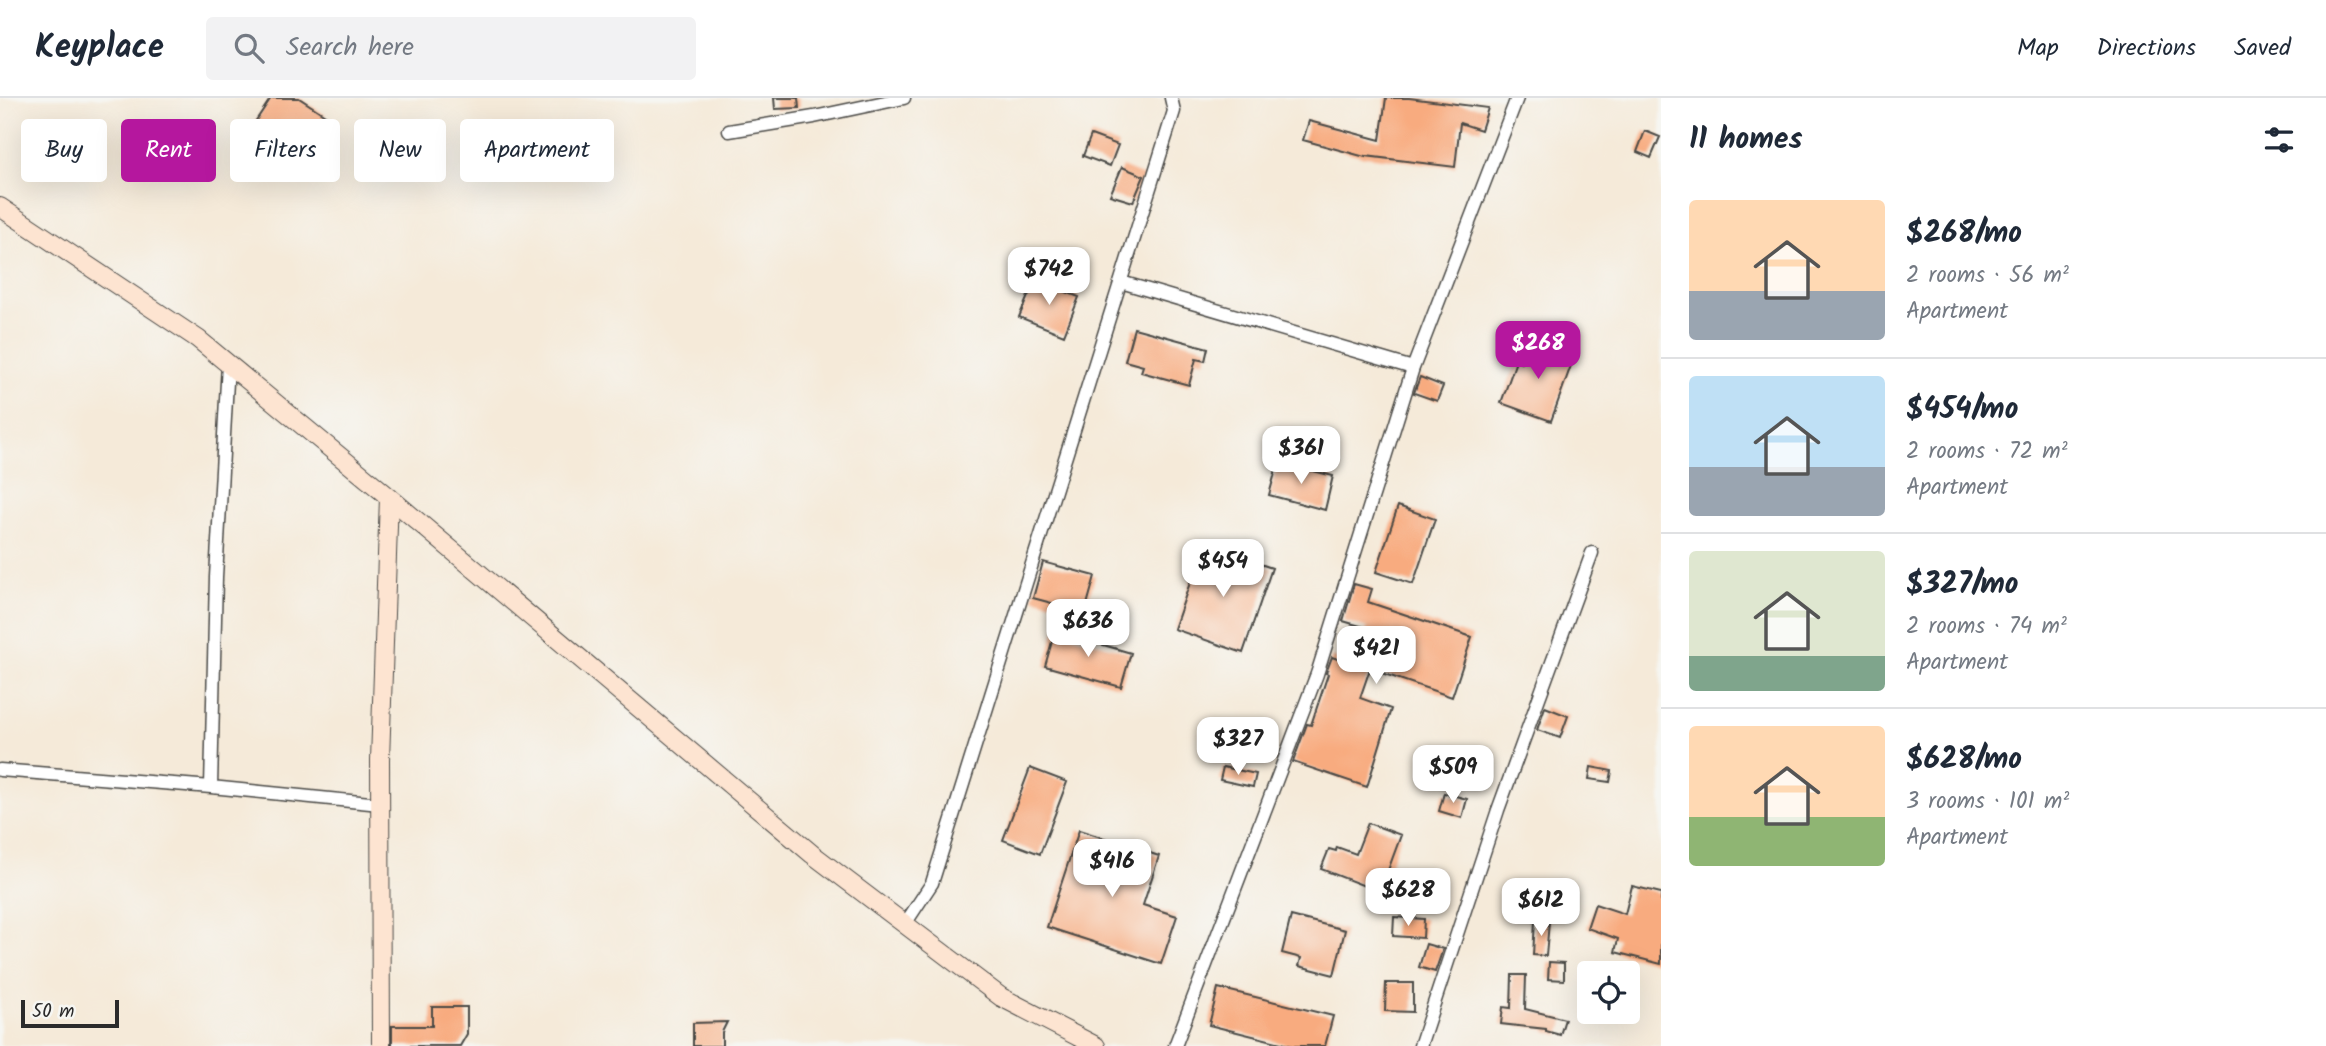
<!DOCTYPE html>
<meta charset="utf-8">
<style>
body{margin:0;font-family:Kalam,sans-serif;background:#f2f2f3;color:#1f2937;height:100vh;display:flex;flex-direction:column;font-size:26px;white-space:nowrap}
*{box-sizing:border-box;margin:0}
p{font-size:23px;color:#747a83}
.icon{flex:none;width:38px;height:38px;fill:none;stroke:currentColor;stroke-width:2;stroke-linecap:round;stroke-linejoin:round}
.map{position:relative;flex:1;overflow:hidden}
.details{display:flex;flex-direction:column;background:#fff;width:665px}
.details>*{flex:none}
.top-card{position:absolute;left:21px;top:21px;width:665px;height:63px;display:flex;gap:14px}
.controls{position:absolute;left:1577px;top:863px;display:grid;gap:14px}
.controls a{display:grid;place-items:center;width:63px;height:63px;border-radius:7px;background:#fff;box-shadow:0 7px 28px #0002;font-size:35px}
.scale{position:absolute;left:21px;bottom:18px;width:98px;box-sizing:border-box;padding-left:7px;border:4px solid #2b2b2b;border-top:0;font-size:19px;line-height:24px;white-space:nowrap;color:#2b2b2b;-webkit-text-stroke:5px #f6f6f2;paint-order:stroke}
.price{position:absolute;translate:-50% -60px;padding:0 16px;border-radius:14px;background:#fff;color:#222;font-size:23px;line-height:46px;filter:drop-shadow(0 2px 4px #0008)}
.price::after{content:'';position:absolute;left:50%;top:42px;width:21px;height:16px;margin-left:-10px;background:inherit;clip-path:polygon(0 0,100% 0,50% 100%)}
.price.active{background:#b5179e;color:#fff}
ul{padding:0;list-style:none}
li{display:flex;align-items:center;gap:21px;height:175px;padding:0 28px}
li+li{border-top:2px solid #e0e1e3}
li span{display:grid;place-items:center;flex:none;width:196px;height:140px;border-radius:7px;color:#555}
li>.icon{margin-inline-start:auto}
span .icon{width:84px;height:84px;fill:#fffc;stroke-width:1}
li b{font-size:30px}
h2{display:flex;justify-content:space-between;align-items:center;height:84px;padding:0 28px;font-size:30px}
.pill{padding:0 24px;border-radius:7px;background:#fff;box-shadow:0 7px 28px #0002;font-size:24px;line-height:63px}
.pill.active{background:#b5179e;color:#fff}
header{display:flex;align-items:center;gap:42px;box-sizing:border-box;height:98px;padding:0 35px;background:#fff;border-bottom:2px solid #e0e1e3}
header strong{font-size:33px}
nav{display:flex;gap:38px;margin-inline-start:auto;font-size:24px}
.search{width:490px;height:63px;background:#f2f2f3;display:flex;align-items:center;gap:18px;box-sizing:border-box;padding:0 24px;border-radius:7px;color:#747a83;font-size:26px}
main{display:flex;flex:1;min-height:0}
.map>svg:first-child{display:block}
</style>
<header>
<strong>Keyplace</strong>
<div class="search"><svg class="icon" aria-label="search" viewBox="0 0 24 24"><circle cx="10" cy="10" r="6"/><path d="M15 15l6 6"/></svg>Search here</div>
<nav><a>Map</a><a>Directions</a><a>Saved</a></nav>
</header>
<main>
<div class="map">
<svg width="1661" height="948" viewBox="0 0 1661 948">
<rect width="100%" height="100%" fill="#f6f6f2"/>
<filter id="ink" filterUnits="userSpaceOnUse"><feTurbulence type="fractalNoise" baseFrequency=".0143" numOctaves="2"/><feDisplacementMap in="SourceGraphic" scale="14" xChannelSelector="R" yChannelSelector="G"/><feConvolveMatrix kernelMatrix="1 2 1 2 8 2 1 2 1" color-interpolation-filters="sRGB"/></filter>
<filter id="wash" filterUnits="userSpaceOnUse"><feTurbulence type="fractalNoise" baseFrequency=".00686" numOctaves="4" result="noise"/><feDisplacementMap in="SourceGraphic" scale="28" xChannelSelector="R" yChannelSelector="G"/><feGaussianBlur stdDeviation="1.57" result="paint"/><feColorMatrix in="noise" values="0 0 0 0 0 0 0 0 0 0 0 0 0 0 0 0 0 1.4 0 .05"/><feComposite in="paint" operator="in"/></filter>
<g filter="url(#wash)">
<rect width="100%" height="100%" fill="#f5ead9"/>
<g id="blocks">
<path fill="#f8ab7f" d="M271,0H299L325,17L311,36L302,30L290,48L255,24Z
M774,0H798L799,10L775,11Z
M1386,0H1409L1488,10L1481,32L1460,25L1455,69L1365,58V59L1303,42L1309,23L1380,42Z
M1645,33L1660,39L1651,60L1637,54Z
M1091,37L1118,47L1110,68L1083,58Z
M1122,69L1144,78L1133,104L1110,97Z
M1035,182L1079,199L1064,237L1019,219Z
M1134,230L1208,250L1205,263L1196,261L1189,287L1141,274L1143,268L1125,263Z
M1528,243L1574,259L1551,323L1501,305L1516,263L1521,265Z
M1420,279L1443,288L1437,303L1414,295Z
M1278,364L1333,378L1325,412L1269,397Z
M1398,408L1435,421L1413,486L1376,474Z
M1203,447L1272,470L1243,555L1174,531Z
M1043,464L1095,478L1085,514L1033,500Z
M1354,486L1372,491L1368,504L1472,539L1452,599L1370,571L1360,600L1391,611L1367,689L1293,664L1307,626L1311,627L1328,576L1326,575L1332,559L1355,567L1367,530L1343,523Z
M1055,533L1131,555L1121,589L1045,568Z
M1545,609L1568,618L1560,640L1537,632Z
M1223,669L1256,676L1253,689L1220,682Z
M1591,669L1612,673L1610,684L1589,681Z
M1030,670L1067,684L1040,756L1003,742Z
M1444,695L1467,701L1462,720L1439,713Z
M1368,725L1401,737L1380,794L1321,771L1329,751L1336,753L1337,749L1356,756Z
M1079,732L1159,758L1143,807L1177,818L1161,866L1047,829Z
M1632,788L1661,795V866L1615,854L1618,841L1587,830L1595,806L1625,816Z
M1291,818L1345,832L1334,877L1299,868L1301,860L1282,855Z
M1394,819L1424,821L1423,840L1393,838Z
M1535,823L1549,824L1546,858L1533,857Z
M1426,846L1443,851L1435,874L1419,869Z
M1549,864L1564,865V882L1548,881Z
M1512,877H1526L1525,911L1565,921L1560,937L1546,933V931L1501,926L1503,909L1511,910Z
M1386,885H1413V914L1385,913Z
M1218,890L1333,918L1325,948H1293L1209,927Z
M432,909H467V936L460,948H392V928H432Z
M727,924L722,934V948H693V925Z"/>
</g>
</g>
<g filter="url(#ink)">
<use href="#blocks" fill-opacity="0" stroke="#494845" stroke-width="2"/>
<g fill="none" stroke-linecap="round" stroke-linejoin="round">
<defs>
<path id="street" d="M729,33L814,19L904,0
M1121,184L1413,270
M0,672L211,689L380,706
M211,689L216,479L228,266
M905,826L932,785L1174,13L1171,0
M1175,948L1317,576L1413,270L1517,0
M1420,948L1498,712L1592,455"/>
<path id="secondary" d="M0,109L198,241L389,399L812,756L1001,899L1096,948
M381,948L380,662L389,399"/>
</defs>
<use href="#street" stroke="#494845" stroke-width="15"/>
<use href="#secondary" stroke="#494845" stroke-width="20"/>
<use href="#street" stroke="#fff" stroke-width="12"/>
<use href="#secondary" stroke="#fde4d1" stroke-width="18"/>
</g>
</g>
</svg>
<div class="controls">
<a><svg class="icon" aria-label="locate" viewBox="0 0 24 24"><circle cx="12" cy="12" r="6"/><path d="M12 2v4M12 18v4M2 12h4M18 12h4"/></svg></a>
</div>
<div class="scale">50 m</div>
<b class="price" style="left:1049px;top:209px">$742</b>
<b class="price active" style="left:1538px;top:283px">$268</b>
<b class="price" style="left:1301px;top:388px">$361</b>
<b class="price" style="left:1223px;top:501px">$454</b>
<b class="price" style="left:1088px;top:561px">$636</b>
<b class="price" style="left:1376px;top:588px">$421</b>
<b class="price" style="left:1238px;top:679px">$327</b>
<b class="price" style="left:1453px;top:707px">$509</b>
<b class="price" style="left:1112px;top:801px">$416</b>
<b class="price" style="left:1408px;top:830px">$628</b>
<b class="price" style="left:1541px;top:840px">$612</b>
<div class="top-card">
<a class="pill">Buy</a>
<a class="pill active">Rent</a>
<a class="pill">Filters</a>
<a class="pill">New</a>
<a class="pill">Apartment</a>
</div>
</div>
<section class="details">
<h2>11 homes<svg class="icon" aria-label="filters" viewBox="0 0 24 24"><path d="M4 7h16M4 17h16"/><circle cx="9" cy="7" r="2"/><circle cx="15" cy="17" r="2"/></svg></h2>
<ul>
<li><span style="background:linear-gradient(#ffd9b3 65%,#9aa5b1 0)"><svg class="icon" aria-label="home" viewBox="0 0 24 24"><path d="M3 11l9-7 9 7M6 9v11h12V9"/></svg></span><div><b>$268/mo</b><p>2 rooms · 56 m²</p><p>Apartment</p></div></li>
<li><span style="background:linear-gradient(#bfe0f5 65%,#9aa5b1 0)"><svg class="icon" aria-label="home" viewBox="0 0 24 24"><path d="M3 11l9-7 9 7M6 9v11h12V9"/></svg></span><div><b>$454/mo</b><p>2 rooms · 72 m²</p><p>Apartment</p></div></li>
<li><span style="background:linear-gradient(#dfe7d0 75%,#7fa58c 0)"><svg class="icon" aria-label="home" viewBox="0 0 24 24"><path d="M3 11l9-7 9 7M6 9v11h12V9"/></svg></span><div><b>$327/mo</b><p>2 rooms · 74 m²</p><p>Apartment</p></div></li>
<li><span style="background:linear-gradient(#ffd9b3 65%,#8fb573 0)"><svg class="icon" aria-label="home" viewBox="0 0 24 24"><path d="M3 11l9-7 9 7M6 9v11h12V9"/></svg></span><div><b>$628/mo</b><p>3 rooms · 101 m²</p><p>Apartment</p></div></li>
</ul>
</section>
</main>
